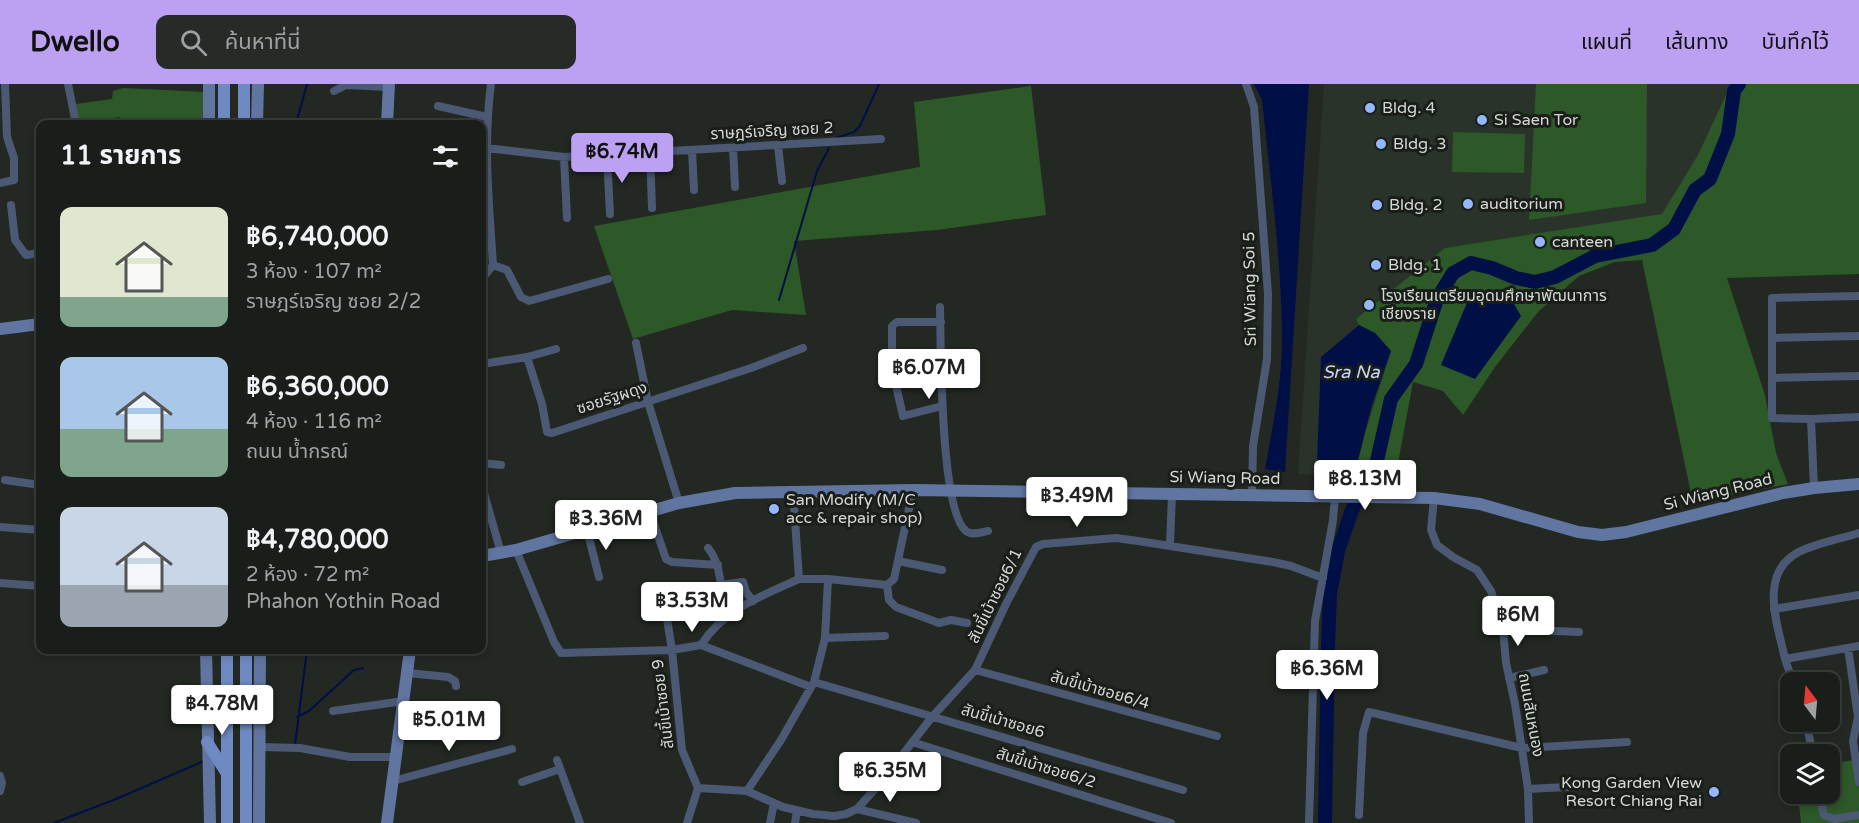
<!DOCTYPE html>
<html lang="th">
<meta charset="utf-8">
<style>
body{margin:0;font-family:"Varela Round","Noto Sans Thai",sans-serif;background:#272b27;color:#f1f3f6;height:100vh;display:flex;flex-direction:column;font-size:22px;white-space:nowrap}
*{box-sizing:border-box;margin:0}
p{font-size:20px;color:#9fa2a2}
.icon{flex:none;width:33px;height:33px;fill:none;stroke:currentColor;stroke-width:2;stroke-linecap:round;stroke-linejoin:round}
.map{position:relative;flex:1;overflow:hidden}
.side{position:absolute;left:36px;top:36px;width:450px;height:534px;display:flex;flex-direction:column;background:#1a1e1a;border-radius:12px;box-shadow:0 3px 9px #0003,0 0 0 2px #383c39}
.side>*{flex:none}
.needle{width:39px;rotate:344deg}
.fabs{position:absolute;left:1780px;top:588px;display:grid;gap:12px}
.fabs a{display:grid;place-items:center;width:60px;height:60px;border-radius:12px;background:#1a1e1a;box-shadow:0 3px 9px #0003,0 0 0 2px #383c39;font-size:30px}
.price{position:absolute;translate:-50% -51px;padding:0 14px;border-radius:6px;background:#fff;color:#222;font-size:20px;line-height:39px;filter:drop-shadow(0 2px 3px #0008)}
.price::after{content:'';position:absolute;left:50%;top:36px;width:18px;height:14px;margin-left:-9px;background:inherit;clip-path:polygon(0 0,100% 0,50% 100%)}
.price.selected{background:#bca0f2;color:#111}
ul{padding:0;list-style:none}
li{display:flex;align-items:center;gap:18px;height:150px;padding:0 24px}
li span{display:grid;place-items:center;flex:none;width:168px;height:120px;border-radius:12px;color:#555}
li>.icon{margin-inline-start:auto}
span .icon{width:72px;height:72px;fill:#fffc;stroke-width:1}
li b{font-size:26px}
h2{display:flex;justify-content:space-between;align-items:center;height:72px;padding:0 24px;font-size:26px}
header{display:flex;align-items:center;gap:36px;box-sizing:border-box;height:84px;padding:0 30px;background:#bca0f2;color:#111}
header strong{font-size:28px}
nav{display:flex;gap:33px;margin-inline-start:auto;font-size:21px}
.search{width:420px;height:54px;background:#272b27;display:flex;align-items:center;gap:15px;box-sizing:border-box;padding:0 21px;border-radius:12px;color:#9fa2a2;font-size:22px}
.map>svg:first-child{display:block}
</style>
<header>
<strong>Dwello</strong>
<div class="search"><svg class="icon" aria-label="search" viewBox="0 0 24 24"><circle cx="10" cy="10" r="6"/><path d="M15 15l6 6"/></svg>ค้นหาที่นี่</div>
<nav><a>แผนที่</a><a>เส้นทาง</a><a>บันทึกไว้</a></nav>
</header>
<div class="map">
<svg width="1859" height="739" viewBox="0 0 1859 739">
<rect width="100%" height="100%" fill="#232823"/>
<path fill="#2a3329" d="M1324,0H1734L1703,87L1645,153L1469,175L1359,394L1298,390Z"/>
<path fill="#2d5828" d="M1536,0H1647L1646,119L1529,136Z
M1731,0H1859V190L1727,194L1765,311L1776,369L1788,400L1693,419L1642,176L1615,178L1579,192L1538,228L1495,283L1463,331L1443,307L1413,298L1394,401L1353,398L1364,352L1391,267L1375,249L1359,241L1356,235L1445,164L1662,130L1698,71Z
M1031,2L1046,131L937,146L794,157L806,231L732,226L633,255L594,142L920,83L914,18Z
M123,4L206,8L205,40H122L120,33L79,40L76,20L112,15L113,7Z
M1453,48L1525,50L1524,89L1452,88Z
M1859,675V739H1801L1798,710H1830V680Z"/>
<path fill="#010f47" d="M1254,0H1309L1285,388L1265,385C1273,340 1283,295 1282,249C1281,171 1270,93 1262,16Z
M1471,209L1514,220L1521,232L1475,295L1441,281Z
M1359,241L1375,249L1391,267L1372,321L1357,380L1317,379L1321,273Z"/>
<g fill="none" stroke-linecap="round" stroke-linejoin="round">
<path stroke="#010f47" stroke-width="2" d="M296,40L307,0
M836,54L854,48L860,42L879,0
M779,216L817,87L829,64
M297,633L309,627L354,586L363,584
M295,661L307,566
M54,739L116,715L204,677"/>
<path stroke="#010f47" stroke-width="14" d="M1325,739L1328,562L1330,510L1338,467L1352,426L1376,381L1391,315L1416,280L1437,215L1453,189L1471,179L1492,184L1516,194L1535,198L1555,193L1595,172L1652,161L1674,145L1695,106L1710,95L1728,50L1734,7L1739,0"/>
<path stroke="#4b5974" stroke-width="8" d="M68,0L76,40
M1246,0L1254,23L1268,210L1267,275L1253,362L1252,411
M334,7L346,1L388,3
M438,22L487,33
M778,62L782,97
M486,64L564,73L881,55
M733,64L735,103
M692,66L694,106
M650,68L652,124
M607,71L610,130
M564,73L567,134
M0,99L14,96V74L7,53L5,0
M11,121L15,156L26,171L40,169
M493,181L507,186L521,213L529,217L608,195
M482,189L486,190L493,181C489,120 483,61 491,0
M1859,212L1772,214V334L1811,335L1859,333
M940,223C941,261 940,427 966,447C972,452 981,448 988,447
M941,238H897L892,242V284L903,332L942,322
M1772,254L1859,252
M636,259L648,318L679,419
M527,273L556,265
M482,280L527,273L542,320L547,348L552,349L751,284L803,264
M1772,294L1859,292
M1811,335L1814,404
M482,379L501,381
M5,396L40,401
M482,402L501,469
M1434,414L1431,446L1437,461L1453,473L1477,486L1491,507L1503,545L1506,579L1515,620L1528,705L1529,739
M650,428L666,475L672,478L718,481
M0,443L40,446
M587,446L599,493
M1859,449C1840,455 1813,460 1797,469C1758,491 1778,542 1785,575L1859,562
M1170,461L1172,410
M708,464C717,475 719,487 721,501L743,498L746,508L753,517
M516,466L554,558L561,569L672,566L701,561L811,603
M898,477L942,486
M799,495H828
M0,499L40,502
M887,501L889,516L896,523L939,539L951,536L967,539
M663,510L672,566L682,666L698,704
M1774,525L1859,511
M1503,545L1579,548
M825,554L885,552
M701,561C723,526 763,511 799,495L793,407
M1848,564L1858,633L1853,657L1859,698
M1785,575L1793,598
M975,586L1217,652
M408,589L448,593L455,597L456,602
M1509,594L1544,586
M814,598L1183,706
M333,627L404,617
M1806,638L1813,670
M912,658L1171,739
M260,663L300,664L350,673H397
M557,676L580,739
M0,692L2,699L0,707
M393,697L512,665
M522,698L560,685
M698,704L747,707L783,723L813,730L834,732L846,730L857,725L882,697L932,633L975,586L1006,520L1036,463L1043,460L1116,454L1138,457L1273,478L1291,482L1323,494
M1528,705L1585,702
M747,707L781,656L814,598L825,554L828,495L887,501L894,495L913,406
M1819,710L1824,731L1834,735L1859,731
M857,725L916,739
M1359,731L1363,649L1369,628L1522,664L1627,658
M687,739L698,704
M770,739L774,719
M795,739L797,726
M1309,739L1315,537L1333,436L1335,412"/>
<path stroke="#6075a0" stroke-width="12" d="M209,40V0
M257,40L258,0
M387,40L389,0
M0,245L40,240
M482,472L516,466L679,419L735,409L913,406L1434,414L1480,420L1578,448L1602,451L1626,448L1783,409L1814,404L1859,400
M206,566L210,739
M259,739L260,566
M387,739L410,566"/>
<path stroke="#6f8ac2" stroke-width="12" d="M244,0V40
M224,40V0
M207,658L226,688
M227,739V566
M246,739V566"/>
</g>
<g fill="#94b7fd" stroke="#1a1e19" stroke-width="2">
<circle cx="1370" cy="24" r="6"/>
<circle cx="1482" cy="36" r="6"/>
<circle cx="1381" cy="60" r="6"/>
<circle cx="1468" cy="120" r="6"/>
<circle cx="1377" cy="121" r="6"/>
<circle cx="1540" cy="158" r="6"/>
<circle cx="1376" cy="181" r="6"/>
<circle cx="1369" cy="221" r="6"/>
<circle cx="774" cy="425" r="6"/>
<circle cx="1714" cy="708" r="6"/>
</g>
<g text-anchor="middle" dominant-baseline="central" stroke-width="6" stroke-linejoin="round" paint-order="stroke">
<g font-size="16" fill="#d4d7d4" stroke="#1a1e19" text-anchor="start">
<text x="1382" y="24">Bldg. 4</text>
<text x="1494" y="36">Si Saen Tor</text>
<text x="1393" y="60">Bldg. 3</text>
<text x="1480" y="120">auditorium</text>
<text x="1389" y="121">Bldg. 2</text>
<text x="1552" y="158">canteen</text>
<text x="1388" y="181">Bldg. 1</text>
<text x="1381" y="212">โรงเรียนเตรียมอุดมศึกษาพัฒนาการ<tspan x="1381" dy="18">เชียงราย</tspan></text>
<text x="786" y="416">San Modify (M/C<tspan x="786" dy="18">acc &amp; repair shop)</tspan></text>
<text x="1702" y="699" text-anchor="end">Kong Garden View<tspan x="1702" dy="18">Resort Chiang Rai</tspan></text>
</g>
<g font-size="16" fill="#d4d7d4" stroke="#1a1e19">
<text transform="translate(772 47) rotate(-3)">ราษฎร์เจริญ ซอย 2</text>
<text transform="translate(1250 205) rotate(-91)">Sri Wiang Soi 5</text>
<text transform="translate(612 314) rotate(-18)">ซอยรัฐผดุง</text>
<text transform="translate(1225 394) rotate(1)">Si Wiang Road</text>
<text transform="translate(1718 408) rotate(-14)">Si Wiang Road</text>
<text transform="translate(995 512) rotate(-64)">สันขี้เบ้าซอย6/1</text>
<text transform="translate(1100 606) rotate(16)">สันขี้เบ้าซอย6/4</text>
<text transform="translate(663 620) rotate(-97)">สันขี้เบ้าซอย 9</text>
<text transform="translate(1531 631) rotate(80)">ถนนสันหนอง</text>
<text transform="translate(1003 637) rotate(16)">สันขี้เบ้าซอย6</text>
<text transform="translate(1046 684) rotate(17)">สันขี้เบ้าซอย6/2</text>
</g>
<g font-size="18" font-style="italic" fill="#c4d6fb" stroke="#1a1e19">
<text x="1351" y="288">Sra Na</text>
</g>
</g>
</svg>
<div class="fabs">
<a><svg class="needle" viewBox="-14 -14 28 28"><path d="M0-13l5 13h-10z" fill="#e53935"/><path d="M0 13l5-13h-10z" fill="#9fa2a2"/></svg></a>
<a><svg class="icon" aria-label="layers" viewBox="0 0 24 24"><path d="M12 4l9 5-9 5-9-5zM3 14l9 5 9-5"/></svg></a>
</div>
<b class="price selected" style="left:622px;top:100px">฿6.74M</b>
<b class="price" style="left:929px;top:316px">฿6.07M</b>
<b class="price" style="left:1365px;top:427px">฿8.13M</b>
<b class="price" style="left:1077px;top:444px">฿3.49M</b>
<b class="price" style="left:606px;top:467px">฿3.36M</b>
<b class="price" style="left:692px;top:549px">฿3.53M</b>
<b class="price" style="left:1518px;top:563px">฿6M</b>
<b class="price" style="left:1327px;top:617px">฿6.36M</b>
<b class="price" style="left:222px;top:652px">฿4.78M</b>
<b class="price" style="left:449px;top:668px">฿5.01M</b>
<b class="price" style="left:890px;top:719px">฿6.35M</b>
<section class="side">
<h2>11 รายการ<svg class="icon" aria-label="filters" viewBox="0 0 24 24"><path d="M4 7h16M4 17h16"/><circle cx="9" cy="7" r="2"/><circle cx="15" cy="17" r="2"/></svg></h2>
<ul>
<li><span style="background:linear-gradient(#dfe7d0 75%,#7fa58c 0)"><svg class="icon" aria-label="home" viewBox="0 0 24 24"><path d="M3 11l9-7 9 7M6 9v11h12V9"/></svg></span><div><b>฿6,740,000</b><p>3 ห้อง · 107 m²</p><p>ราษฎร์เจริญ ซอย 2/2</p></div></li>
<li><span style="background:linear-gradient(#a9c7e8 60%,#7fa58c 0)"><svg class="icon" aria-label="home" viewBox="0 0 24 24"><path d="M3 11l9-7 9 7M6 9v11h12V9"/></svg></span><div><b>฿6,360,000</b><p>4 ห้อง · 116 m²</p><p>ถนน น้ำกรณ์</p></div></li>
<li><span style="background:linear-gradient(#c9d6e8 65%,#9aa5b1 0)"><svg class="icon" aria-label="home" viewBox="0 0 24 24"><path d="M3 11l9-7 9 7M6 9v11h12V9"/></svg></span><div><b>฿4,780,000</b><p>2 ห้อง · 72 m²</p><p>Phahon Yothin Road</p></div></li>
</ul>
</section>
</div>
